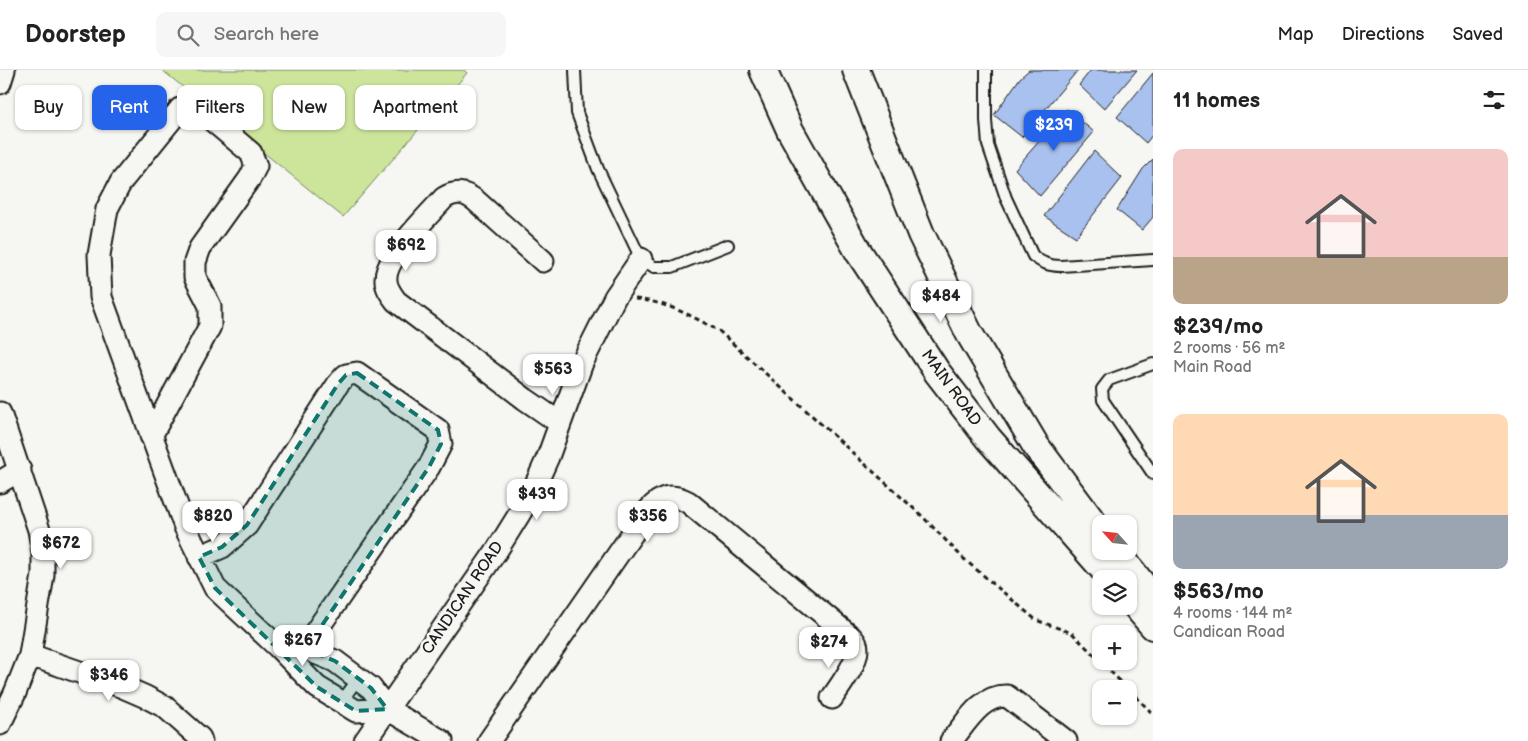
<!DOCTYPE html>
<meta charset="utf-8">
<style>
body{margin:0;font-family:"Balsamiq Sans",sans-serif;background:#f6f6f6;color:#222;height:100vh;display:flex;flex-direction:column;font-size:19px;white-space:nowrap}
*{box-sizing:border-box;margin:0}
p{font-size:16px;color:#767676}
.icon{flex:none;width:28px;height:28px;fill:none;stroke:currentColor;stroke-width:2;stroke-linecap:round;stroke-linejoin:round}
.map{position:relative;flex:1;overflow:hidden}
.details{display:flex;flex-direction:column;background:#fff;width:375px}
.details>*{flex:none}
.top-card{position:absolute;left:15px;top:15px;width:475px;height:45px;display:flex;gap:10px}
.needle{width:32px;rotate:297deg}
.tools{position:absolute;left:1092px;top:445px;display:grid;gap:10px}
.tools a{display:grid;place-items:center;width:45px;height:45px;border-radius:10px;background:#fff;box-shadow:0 1px 4px #0004;font-size:25px}
.price{position:absolute;translate:-50% -42px;padding:0 11px;border-radius:10px;background:#fff;color:#222;font-size:16px;line-height:32px;filter:drop-shadow(0 1px 2px #0008)}
.price::after{content:'';position:absolute;left:50%;top:30px;width:15px;height:11px;margin-left:-8px;background:inherit;clip-path:polygon(0 0,100% 0,50% 100%)}
.price.selected{background:#2563eb;color:#fff}
ul{padding:0;list-style:none}
li{display:grid;align-content:center;gap:10px;height:265px;padding:0 20px}
li span{display:grid;place-items:center;height:155px;border-radius:10px;color:#555}
li>.icon{margin-inline-start:auto}
span .icon{width:90px;height:90px;fill:#fffc;stroke-width:1}
li b{font-size:21px}
h2{display:flex;justify-content:space-between;align-items:center;height:60px;padding:0 20px;font-size:21px}
.chip{padding:0 18px;border-radius:10px;background:#fff;box-shadow:0 1px 4px #0004;font-size:18px;line-height:45px}
.chip.selected{background:#2563eb;color:#fff}
header{display:flex;align-items:center;gap:30px;box-sizing:border-box;height:70px;padding:0 25px;background:#fff;border-bottom:1px solid #e0e0e0}
header strong{font-size:24px}
nav{display:flex;gap:28px;margin-inline-start:auto;font-size:18px}
.search{width:350px;height:45px;background:#f6f6f6;display:flex;align-items:center;gap:12px;box-sizing:border-box;padding:0 18px;border-radius:10px;color:#767676;font-size:19px}
main{display:flex;flex:1;min-height:0}
.map>svg:first-child{display:block}
</style>
<header>
<strong>Doorstep</strong>
<div class="search"><svg class="icon" aria-label="search" viewBox="0 0 24 24"><circle cx="10" cy="10" r="6"/><path d="M15 15l6 6"/></svg>Search here</div>
<nav><a>Map</a><a>Directions</a><a>Saved</a></nav>
</header>
<main>
<div class="map">
<svg width="1153" height="671" viewBox="0 0 1153 671">
<rect width="100%" height="100%" fill="#f6f6f2"/>
<filter id="ink" filterUnits="userSpaceOnUse"><feTurbulence type="fractalNoise" baseFrequency=".02" numOctaves="2"/><feDisplacementMap in="SourceGraphic" scale="10" xChannelSelector="R" yChannelSelector="G"/><feConvolveMatrix kernelMatrix="1 2 1 2 8 2 1 2 1" color-interpolation-filters="sRGB"/></filter>
<g filter="url(#ink)">
<path fill="#cde59b" stroke="#74805c" d="M162,0H464L467,3L343,147Z"/>
<path fill="#a8c1ee" stroke="#1c1c1c" d="M1029,0H1078L1022,67L994,45L1020,8Z
M1091,0H1137L1104,39L1079,15Z
M1153,3V64L1146,73L1117,47Z
M1067,39L1094,62L1040,126L1015,99Z
M1094,81L1122,108L1076,167L1044,146Z
M1153,89V147L1142,160L1117,140L1143,99Z"/>
<g fill="none" stroke-linecap="round" stroke-linejoin="round">
<defs>
<path id="service" d="M575,0L577,43L598,99L641,189L654,197H672L728,175
M986,0V50L988,75L1006,128L1033,186C1042,193 1049,196 1061,196L1153,190
M1153,294L1109,310L1102,319L1103,330L1153,404
M341,632L358,609"/>
<path id="minor" d="M0,13L4,0
M543,191L475,130C464,122 456,121 444,128C429,145 384,188 386,210C386,218 391,224 396,231L525,329L560,353
M0,343L39,460L43,482V505L30,585L15,623L0,654
M151,366L210,256V236L195,207V192L200,178L250,108L256,96L251,83L206,45L192,38L180,39L121,112L107,139L99,185L101,227L185,457L215,518L278,577L317,617L356,641L387,639
M0,412L20,400
M199,487L222,477L247,455L338,314L346,305L357,303L438,360L441,374L429,397L316,561L306,579
M293,578L306,579L335,591L371,618L387,639L442,671
M30,585L123,617L146,627L165,637L200,668L201,671
M365,671L497,480L520,443L535,416L548,387L582,293L615,227L641,189
M489,671L648,441C661,426 671,423 688,432L851,567C853,569 855,571 856,574C862,588 839,617 832,628
M951,671C966,653 981,625 1007,626L1066,671"/>
<path id="tertiary" d="M763,0L790,60L858,181L937,302L988,368L1112,509
M856,0L921,164L969,263L1036,376L1101,463
M1116,481L1153,528
M1129,528L1153,556"/>
</defs>
<use href="#service" stroke="#1c1c1c" stroke-width="14"/>
<use href="#minor" stroke="#1c1c1c" stroke-width="25"/>
<use href="#tertiary" stroke="#1c1c1c" stroke-width="30"/>
<path stroke="#1c1c1c" stroke-width="3" stroke-dasharray="5 4" stroke-linecap="butt" d="M635,229C667,232 692,246 719,261L922,446L964,489L1036,550L1072,563L1128,619
M1129,620L1153,644"/>
<use href="#service" stroke="#f6f6f2" stroke-width="10"/>
<use href="#minor" stroke="#f6f6f2" stroke-width="21"/>
<use href="#tertiary" stroke="#f6f6f2" stroke-width="26"/>
</g>
</g>
<path fill="#0f766e" fill-opacity="0.2" stroke="#0f766e" stroke-width="4" stroke-dasharray="10 6" stroke-linejoin="round" d="M357,303L438,360L441,374L429,397L306,579L335,591L371,618L387,639L356,641L317,617L215,518L199,487L222,477L247,455L338,314L346,305Z"/>
<g text-anchor="middle" dominant-baseline="central" stroke-width="5" stroke-linejoin="round" paint-order="stroke">
<g font-size="16" fill="#1c1c1c" stroke="#f6f6f2">
<text transform="translate(951 318) rotate(54)">MAIN ROAD</text>
<text transform="translate(463 528) rotate(-56)">CANDICAN ROAD</text>
</g>
</g>
</svg>
<div class="tools">
<a><svg class="needle" viewBox="-14 -14 28 28"><path d="M0-13l5 13h-10z" fill="#e53935"/><path d="M0 13l5-13h-10z" fill="#767676"/></svg></a>
<a><svg class="icon" aria-label="layers" viewBox="0 0 24 24"><path d="M12 4l9 5-9 5-9-5zM3 14l9 5 9-5"/></svg></a>
<a>+</a>
<a>−</a>
</div>
<b class="price selected" style="left:1054px;top:82px">$239</b>
<b class="price" style="left:406px;top:202px">$692</b>
<b class="price" style="left:941px;top:253px">$484</b>
<b class="price" style="left:553px;top:326px">$563</b>
<b class="price" style="left:537px;top:451px">$439</b>
<b class="price" style="left:213px;top:473px">$820</b>
<b class="price" style="left:648px;top:473px">$356</b>
<b class="price" style="left:61px;top:500px">$672</b>
<b class="price" style="left:303px;top:597px">$267</b>
<b class="price" style="left:829px;top:599px">$274</b>
<b class="price" style="left:109px;top:632px">$346</b>
<div class="top-card">
<a class="chip">Buy</a>
<a class="chip selected">Rent</a>
<a class="chip">Filters</a>
<a class="chip">New</a>
<a class="chip">Apartment</a>
</div>
</div>
<section class="details">
<h2>11 homes<svg class="icon" aria-label="filters" viewBox="0 0 24 24"><path d="M4 7h16M4 17h16"/><circle cx="9" cy="7" r="2"/><circle cx="15" cy="17" r="2"/></svg></h2>
<ul>
<li><span style="background:linear-gradient(#f6c9c9 70%,#b9a48a 0)"><svg class="icon" aria-label="home" viewBox="0 0 24 24"><path d="M3 11l9-7 9 7M6 9v11h12V9"/></svg></span><div><b>$239/mo</b><p>2 rooms · 56 m²</p><p>Main Road</p></div></li>
<li><span style="background:linear-gradient(#ffd9b3 65%,#9aa5b1 0)"><svg class="icon" aria-label="home" viewBox="0 0 24 24"><path d="M3 11l9-7 9 7M6 9v11h12V9"/></svg></span><div><b>$563/mo</b><p>4 rooms · 144 m²</p><p>Candican Road</p></div></li>
</ul>
</section>
</main>
